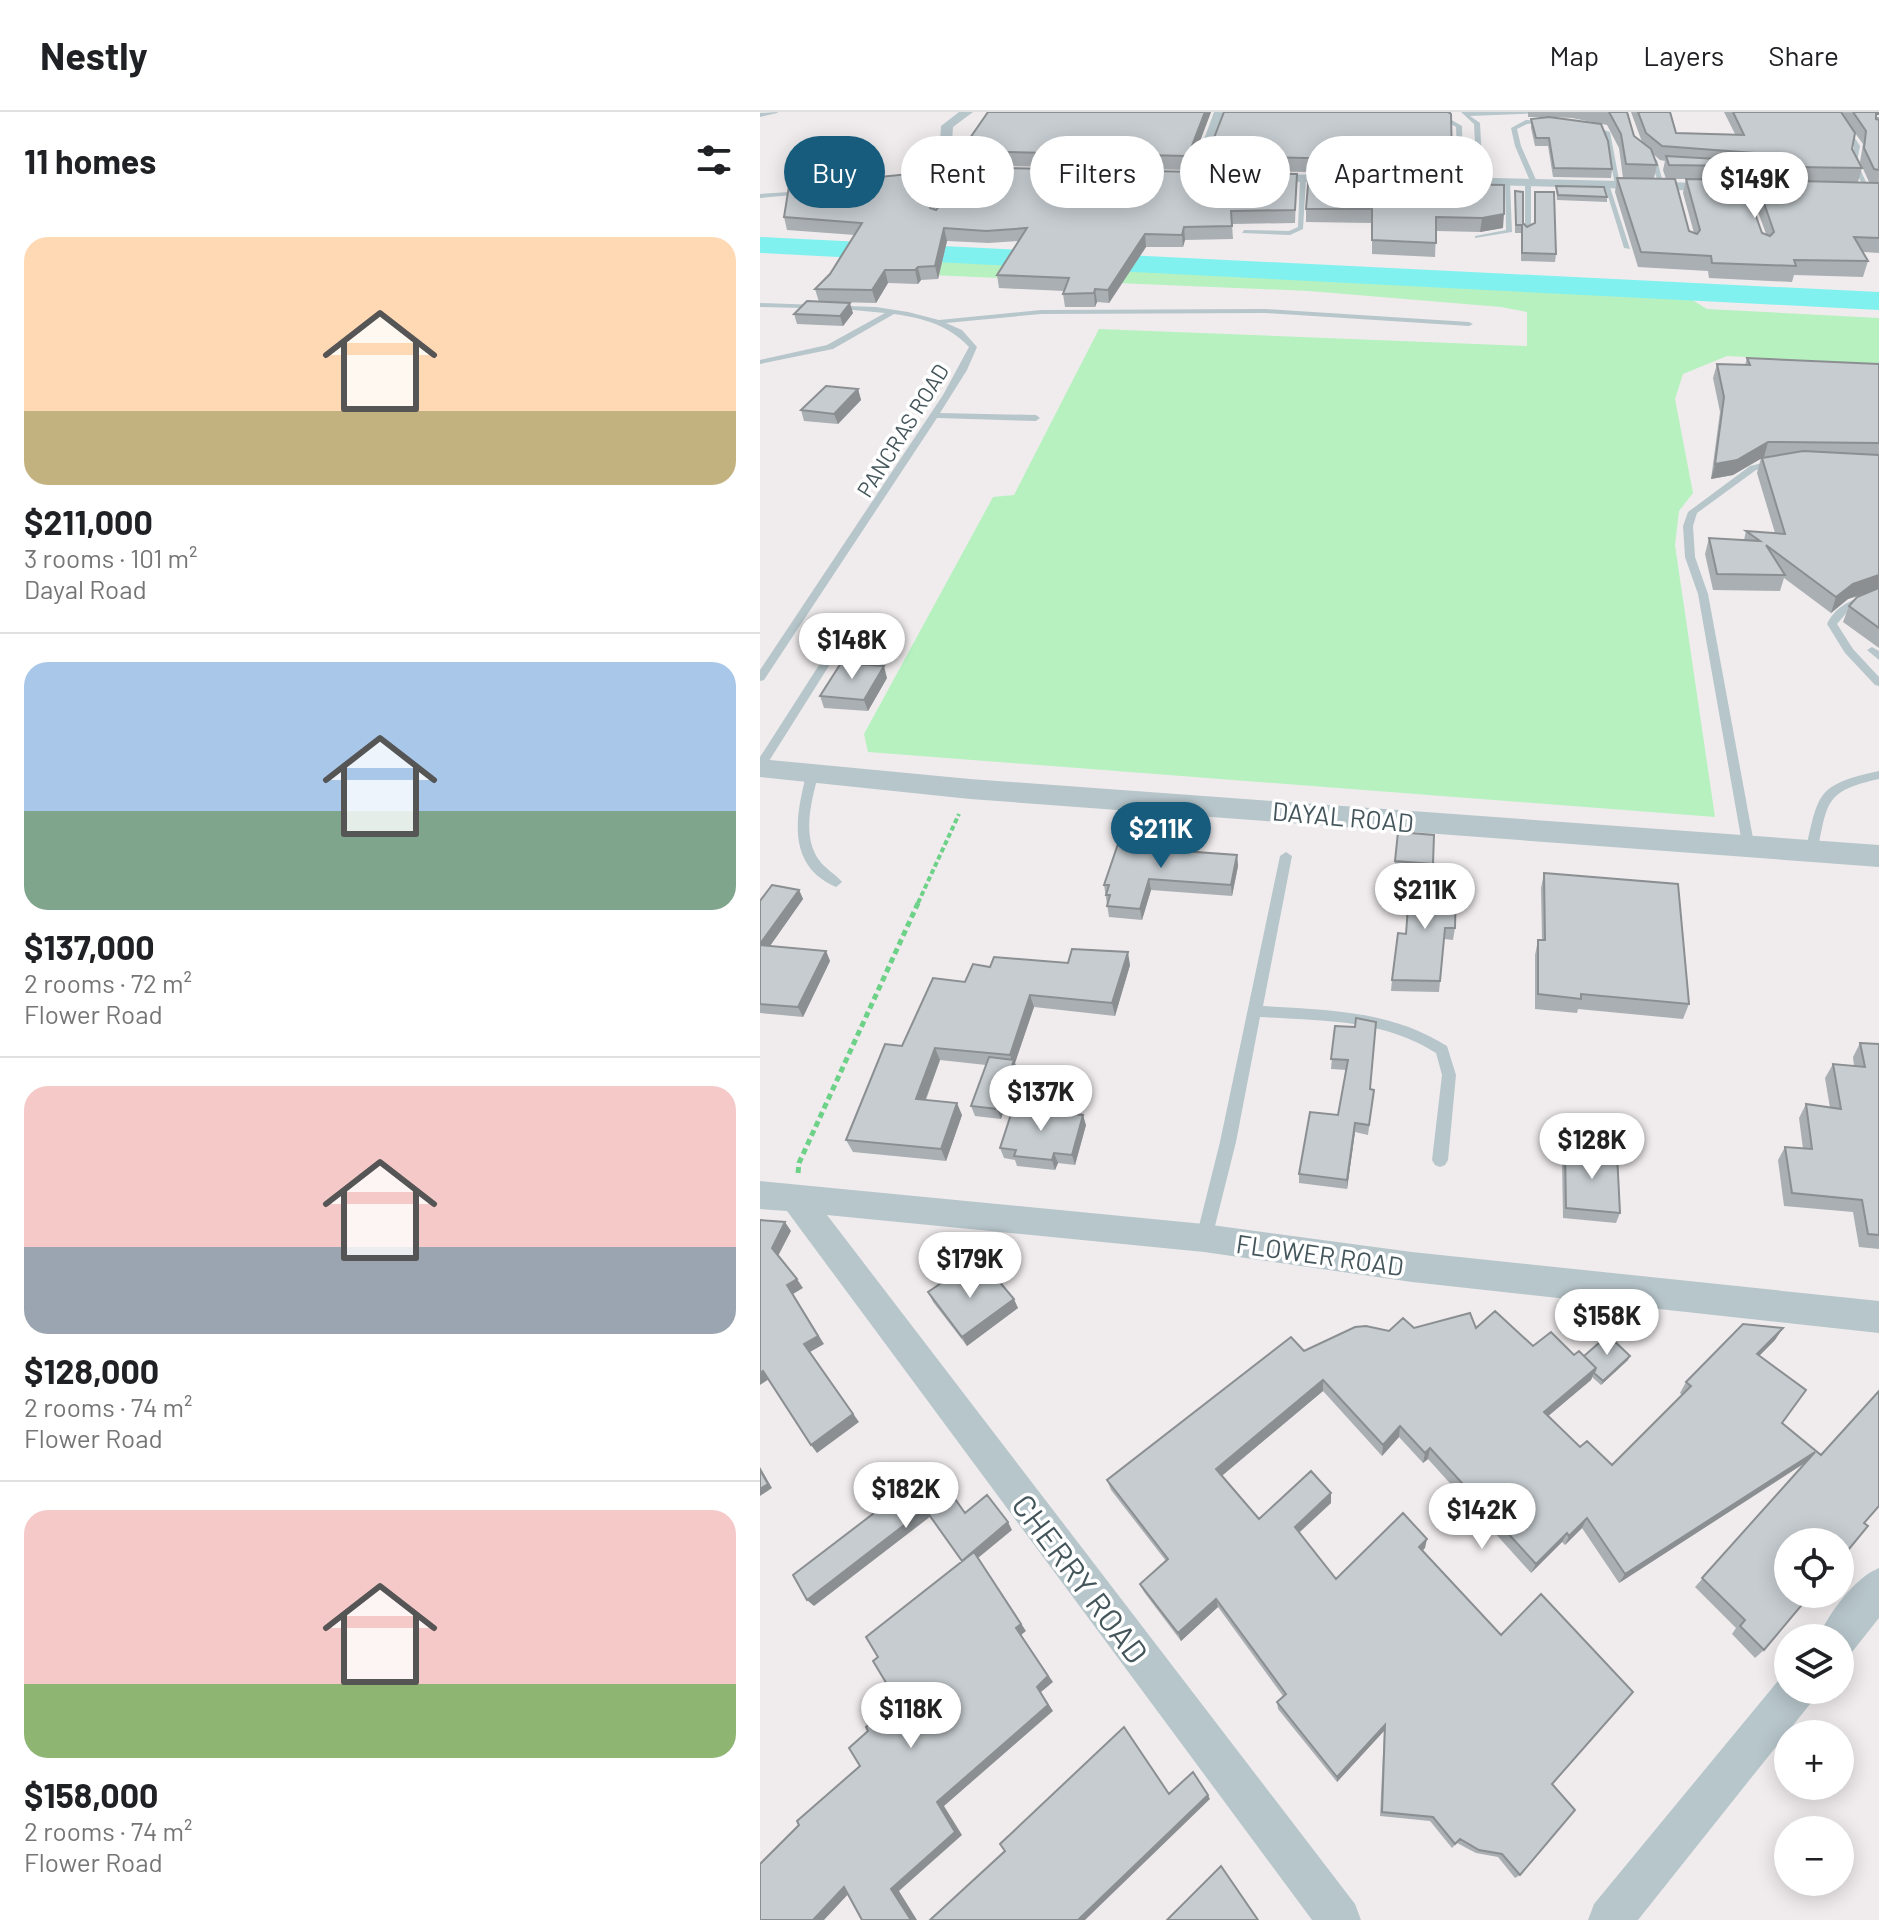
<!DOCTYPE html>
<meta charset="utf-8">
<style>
body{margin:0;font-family:Barlow,sans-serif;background:#f2f2f2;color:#202124;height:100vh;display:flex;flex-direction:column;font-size:30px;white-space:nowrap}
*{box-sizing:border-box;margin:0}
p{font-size:26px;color:#757577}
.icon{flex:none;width:44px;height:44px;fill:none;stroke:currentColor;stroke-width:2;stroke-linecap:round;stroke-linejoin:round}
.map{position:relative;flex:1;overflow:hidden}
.sheet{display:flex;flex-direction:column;background:#fff;width:760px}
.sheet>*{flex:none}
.top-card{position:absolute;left:24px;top:24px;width:760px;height:72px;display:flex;gap:16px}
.tools{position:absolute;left:1014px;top:1416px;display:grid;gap:16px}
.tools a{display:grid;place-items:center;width:80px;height:80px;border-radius:50%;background:#fff;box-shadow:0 4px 20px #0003;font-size:40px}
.price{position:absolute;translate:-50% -68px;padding:0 18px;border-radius:28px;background:#fff;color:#222;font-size:26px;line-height:52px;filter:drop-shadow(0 2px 4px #0008)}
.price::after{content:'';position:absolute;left:50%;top:48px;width:24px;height:18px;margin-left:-12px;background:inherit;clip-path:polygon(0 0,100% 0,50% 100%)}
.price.on{background:#175b7d;color:#fff}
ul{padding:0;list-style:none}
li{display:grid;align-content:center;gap:16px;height:424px;padding:0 24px}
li+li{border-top:2px solid #e0e0e0}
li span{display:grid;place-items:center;height:248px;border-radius:24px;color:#555}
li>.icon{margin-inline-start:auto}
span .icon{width:144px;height:144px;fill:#fffc;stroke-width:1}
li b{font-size:34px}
h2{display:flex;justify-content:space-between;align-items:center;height:96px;padding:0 24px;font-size:34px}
.tag{padding:0 28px;border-radius:36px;background:#fff;box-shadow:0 4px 20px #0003;font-size:28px;line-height:72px}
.tag.on{background:#175b7d;color:#fff}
header{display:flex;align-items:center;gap:48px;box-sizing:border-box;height:112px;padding:0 40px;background:#fff;border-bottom:2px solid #e0e0e0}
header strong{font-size:38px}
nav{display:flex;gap:44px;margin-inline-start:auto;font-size:28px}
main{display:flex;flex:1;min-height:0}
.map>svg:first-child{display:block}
</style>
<header>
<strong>Nestly</strong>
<nav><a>Map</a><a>Layers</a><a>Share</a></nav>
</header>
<main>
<section class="sheet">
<h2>11 homes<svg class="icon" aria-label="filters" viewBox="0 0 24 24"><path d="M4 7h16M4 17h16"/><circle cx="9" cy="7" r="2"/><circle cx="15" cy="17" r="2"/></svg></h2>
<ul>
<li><span style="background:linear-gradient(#ffd9b3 70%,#c2b280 0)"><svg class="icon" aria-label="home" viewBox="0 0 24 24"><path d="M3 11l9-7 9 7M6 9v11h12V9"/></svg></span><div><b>$211,000</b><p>3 rooms · 101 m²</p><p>Dayal Road</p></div></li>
<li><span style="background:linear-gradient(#a9c7e8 60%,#7fa58c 0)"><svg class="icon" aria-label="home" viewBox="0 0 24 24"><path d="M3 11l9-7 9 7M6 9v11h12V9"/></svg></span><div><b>$137,000</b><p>2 rooms · 72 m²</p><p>Flower Road</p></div></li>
<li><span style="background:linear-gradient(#f6c9c9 65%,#9aa5b1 0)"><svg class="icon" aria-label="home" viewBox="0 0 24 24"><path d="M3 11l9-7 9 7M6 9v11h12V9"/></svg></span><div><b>$128,000</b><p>2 rooms · 74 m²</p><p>Flower Road</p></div></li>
<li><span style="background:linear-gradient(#f6c9c9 70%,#8fb573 0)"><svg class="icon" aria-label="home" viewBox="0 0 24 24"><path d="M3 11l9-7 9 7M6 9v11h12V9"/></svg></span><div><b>$158,000</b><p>2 rooms · 74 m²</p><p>Flower Road</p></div></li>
</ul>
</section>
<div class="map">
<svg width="1119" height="1808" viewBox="0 0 1119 1808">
<rect width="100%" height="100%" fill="#f0eced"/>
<path fill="#b7f1c0" d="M158,148L929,186L947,197L1119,206V252L967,244L923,262L915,287L933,381L919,399L915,433L955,705L108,640L104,622L233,385L254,383L339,217L767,234V200L741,195L549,179L146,162Z"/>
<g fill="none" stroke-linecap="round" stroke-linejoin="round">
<path fill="#81f1ef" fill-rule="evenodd" d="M0,125L1119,180V198L0,141Z"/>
<path stroke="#6dd188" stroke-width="4" stroke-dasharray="5 3" stroke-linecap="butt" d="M158,791L199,702"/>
<path stroke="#6dd188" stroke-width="5" stroke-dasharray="6 4" stroke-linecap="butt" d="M38,1061L39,1051L159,789"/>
<path fill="#b7c6cb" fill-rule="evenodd" d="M18,0L17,1L0,5V1Z
M671,0H678L702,14L703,70L698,69L696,15Z
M701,0H806L710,4L720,11L723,69L720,71L717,69L714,12Z
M1072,0H1078L1100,34L1097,50L1110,79L1105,78L1091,50L1094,34Z
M766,8L793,10L767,12L757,17L761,34L777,70L771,71V119L768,121L765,119V70L770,69L755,34L751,16Z
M824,11L850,20L860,73L855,72L844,21L824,13Z
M883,43L897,48L904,74L899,73L891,49L883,45Z
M194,58L196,61L173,69L180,106L177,108L174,106L166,70L144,72L141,70L166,66L165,63L168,61L172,65Z
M543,65L546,67L543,117L530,123L482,121L484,118L529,119L538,115L540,67Z
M745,69L750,70L752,120L715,126V124L746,118Z
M844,71L849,72L870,137L864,136Z
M45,79L43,82L0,86V82Z
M0,191L116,195L148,200L179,208L281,198L505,197L709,210L713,212L709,214L505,201L281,202L186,211L202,218L217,235L207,258L180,301L276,303L280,306L276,309L177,306L4,568L0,569V558L183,283L209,235C189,213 163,206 134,202L73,237L0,252V248L67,233L125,201L82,197L0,195Z
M1019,347L1023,350L1022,352L996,358L937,401L933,414L935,445L948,482L995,737L989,741L983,737L938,482L925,445L923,414L928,400L990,354Z
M1119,479V486L1089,498L1077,512L1093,537L1119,565V574L1115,573L1085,541L1067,512C1077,491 1098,485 1119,479Z
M89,511L94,514L4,657L0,658V645L84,514Z
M1112,535L1119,539V548L1107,538Z
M53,656L59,660C52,687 41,723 59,748C65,757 76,762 82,770L76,775C25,753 36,702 47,660Z
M1119,659V667C1064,679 1068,690 1057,741L1055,744H1047L1045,741C1059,681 1055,673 1119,659Z
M526,740L532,744L503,894C567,898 630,898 687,934L696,963L688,1048L685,1053L680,1055L675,1053L672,1048L682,963L676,941C622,907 562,909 500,905L476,1030L452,1126L450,1131L444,1133L438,1131L436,1126L460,1030L520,744Z"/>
<path fill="#b7c6cb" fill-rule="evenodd" d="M199,0H213L193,15L192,30L199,56L228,58V64H194L188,60L180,30L181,14Z
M454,0H466L443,63L433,66L431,63Z
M492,62L584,63L590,67L584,71L497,69L492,68Z
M653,64L1032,73L1038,77L1032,81L648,71L647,68Z
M0,1069L444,1112L652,1140L1119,1189V1221L652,1170L444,1140L67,1103L595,1792L601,1808H552L27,1099L0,1097Z
M1119,1456V1506L1092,1540L1080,1545V1526H1058C1069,1501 1094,1466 1119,1456Z
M1028,1561V1578H1056L1050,1592L878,1808H828L834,1792L1022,1564Z"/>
<path fill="#b7c6cb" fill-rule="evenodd" d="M0,647L210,667L1119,733V755L210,687L0,665Z"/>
</g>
<path fill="#aaafb3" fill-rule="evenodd" d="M451,0L429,58L204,53L201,39Z
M464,0H691L692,49L691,63L448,58L447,44Z
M768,0H867L874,24L882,30L871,0H910L916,21L975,22L964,0H1093L1116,2V5H1119V141L1103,140L1108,149L1103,165L1034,163L1032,170L949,166L948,159L878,155L855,80L857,66H863L859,36L847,13L812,6L791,5L852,57L851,66L793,65L788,34H775L771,16V7L788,5H768ZM1095,21L1103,32L1100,50L1109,70H1098L1102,56L1092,37ZM893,42L900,48L905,49L903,58L906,67L894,66L897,53ZM915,67H926L923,81L934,121L929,119ZM983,68L996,69L992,83L1006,122L1002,121Z
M537,62L535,111L472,112L473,127L425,128L423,135H386L349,191L337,190L335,195H305L303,182L304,179L239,176L237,163L259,129L229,131L187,129L178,167L161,168L158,172L128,171L116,191L75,190L93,201L83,214L37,212L34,202L59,190L55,177L70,162L95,123L27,118L24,105L166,92L170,96L176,98Z
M692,72L743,116L720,120L676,119L675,145L612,142V111L546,110V97Z
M796,74L847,85V90L797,88Z
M755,79L763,111L767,115L774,111L775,80L796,142L795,150L761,149V121H755Z
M987,246L1119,252V536L1083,510L1089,494L1103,482L1088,487L1071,501L1024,466L1020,479L953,478L945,442L949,426L984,428L986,419L1015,421L997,361L1001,346L973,363L951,367L960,300L953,266L957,252L985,253Z
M98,277L101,288L78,312L44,309L41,298Z
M127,566L108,599L64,596L60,584Z
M638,720L674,723L672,763L634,760Z
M398,737L477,743L478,754L472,784L391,778L382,808L349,805L344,773Z
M784,761L929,892L923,907L818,897L817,901L775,897V843L778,828H782L781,776Z
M650,768L695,816L693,828L684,827L679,880L631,879L632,868L646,822Z
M39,778L43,787L10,834L66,839L70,849L43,905L0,901V789Z
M308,851L370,853L355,904L274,895L255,951L257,958L241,1007L215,1004L211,994L226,953L180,948L166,988L202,1003L186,1049L93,1040L86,1028L142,934L205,870L230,855Z
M575,914L611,977L614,978L608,1023L595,1020L587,1077L539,1071V1062L578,1003L587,958L571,957Z
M1100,931L1119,932V1137L1099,1135L1093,1100L1024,1094L1018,1048L1025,1035L1043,1037L1039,1006L1046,992L1070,996L1065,966L1073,952L1094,954L1093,945Z
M326,1013L315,1053L298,1051L295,1058L257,1054L255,1048L244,1046L240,1036Z
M805,1038L860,1101L856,1111L803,1106L802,1048Z
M210,1167L223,1168L258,1196L207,1234L173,1190L168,1180Z
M654,1216H716L773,1234L814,1243L868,1248L841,1273L832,1265L831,1268L788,1304L820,1335L852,1353L922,1283L920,1281L926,1270L1015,1228L999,1244L1022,1311L1104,1411L1004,1538L995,1546L972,1522L976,1516L935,1475L1045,1351L859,1471L822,1416L805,1433L802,1430L771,1461L668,1347L663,1351L639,1325L622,1344L563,1279L461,1364L499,1407L571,1391L539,1421L576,1467L665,1436L662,1439L792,1672L760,1763L755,1766L738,1745L716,1741L697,1731L692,1736L670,1709L620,1704L624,1619L577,1670L518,1597L517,1590L523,1584L458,1495L421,1529L384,1480L380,1472L406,1449L351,1378L347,1368L544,1239L629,1219Z"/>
<path fill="#8b8f92" d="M445,0H451L429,58L428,44Z
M744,102L743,116L720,120L722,106Z
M424,115L425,128L423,135L422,123Z
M184,116L187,129L178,167L175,154Z
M385,122L386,135L349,191L348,178Z
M158,155L161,168L158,172L155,158Z
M125,158L128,171L116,191L112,178Z
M335,177L337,190L335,195L334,181Z
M90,191L93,201L83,214L80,204Z
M98,277L101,288L78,312L74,302Z
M1008,330L1004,345L973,363L951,367L955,352Z
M1119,463V477L1088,487L1071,501L1076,485L1093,472Z
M124,554L127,566L108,599L104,588Z
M477,743L478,754L472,784L471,773Z
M389,767L391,778L382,808L380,797Z
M39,778L43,787L0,848V832Z
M66,839L70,849L43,905L38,895Z
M368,840L370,853L355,904L352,891Z
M270,883L274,895L255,951L257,958L241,1007L237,997L253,952L250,943Z
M175,936L180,948L161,999L156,987Z
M197,991L202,1003L186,1049L181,1037Z
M323,1003L326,1013L315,1053L312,1043Z
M595,1011V1020L587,1077V1068Z
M294,1041L298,1051L295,1058L292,1048Z
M25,1110L31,1119L18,1144L12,1136Z
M37,1167L43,1176L33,1182L64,1232L50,1240L99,1310L57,1341L51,1333L44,1232L27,1173Z
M254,1187L258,1196L207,1234L202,1225Z
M1023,1216L1015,1228L989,1254L997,1242Z
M870,1244L868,1248L841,1273L843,1269Z
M836,1256L831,1268L780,1311L784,1300Z
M3,1259L9,1267L0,1273V1261Z
M563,1268V1279L457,1368L456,1357Z
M640,1314L639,1325L622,1344L623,1333Z
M670,1336L668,1347L663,1351L665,1341Z
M1055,1340L1046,1350L859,1471L865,1462Z
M0,1355L12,1376L0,1384Z
M571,1381V1391L535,1424V1415Z
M165,1397L171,1404L54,1494L47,1488Z
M827,1406L822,1416L805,1433L809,1424Z
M248,1410L252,1418L218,1446L266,1519L261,1523L293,1570L281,1580L293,1599L184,1694L202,1723L139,1779L157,1808H151L131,1777L177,1690L277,1575L256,1516L202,1449Z
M807,1421L802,1430L771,1461L776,1452Z
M667,1427L665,1436L657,1444L659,1435Z
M456,1487L458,1495L421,1529L418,1521Z
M625,1613L624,1619L577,1670V1665Z
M448,1683L450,1687L325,1808H318Z
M84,1775L93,1777L64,1808H53Z"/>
<path fill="#c6ccd0" stroke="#8b8f92" stroke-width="2" d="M228,0H445L428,44L201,39Z
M464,0H688L691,2L692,49L447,44Z
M849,0H867L874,24L891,37L897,53L866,52L861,22Z
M878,0H910L916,21L984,23L973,0H1081L1095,21L1092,37L1102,56L909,53L906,44L991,49L997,44L994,41L902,34L886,21Z
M1093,0H1119V2H1116V7L1119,8V58L1114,57L1104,36L1106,19Z
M789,5L841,12L848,29L852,57L794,56L789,26H776L771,7Z
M192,55L537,62L535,98L471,99L472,114L424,115L422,123L385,122L348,178L335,177L334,181L303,182L309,166L237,163L267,116L226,119L184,116L175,154L158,155L155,158H125L112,178L55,177L70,162L102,111L24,105L29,74L159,61L166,92L168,90L170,96L176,98L180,93L177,76Z
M549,61L692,63V72L744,73V102L722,106L676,105V131L612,128V97H546Z
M857,66L915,67L929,119L937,122L940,118L926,67L983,68L1002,121L1010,124L1014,120L996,68L1119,71V126L1094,125L1108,149L1034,148L1036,154L952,151L951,144L881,140Z
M796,74L844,75L847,85L798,83Z
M755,79L763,80V111L767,115L775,111V80H794L796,142L762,141V113H756Z
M47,189L90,191L80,204L34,202Z
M987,246L1119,252V331L1008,330L977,348L955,352L964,285L957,252L990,253Z
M66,274L98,277L74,302L41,298Z
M1043,339L1119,343V463L1093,472L1076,485L1006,433L1025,463L957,462L949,426L1000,429L986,419L1025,422L1002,346Z
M1119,476V516L1089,494L1097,485Z
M81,551L124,554L104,588L60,584Z
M638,720L674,723L673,752L635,749Z
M360,726L397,729L395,737L477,743L471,773L389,767L380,797L347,794L350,783H346L349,773H344Z
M784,761L918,772L929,892L821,882V887L778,882V828H785Z
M650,768L696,772L695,816H685L680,869L632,868L638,821L646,822Z
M12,773L39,778L0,832V789Z
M0,833L66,839L38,895L0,892Z
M312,837L368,840L352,891L270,883L250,943L175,936L156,987L197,991L181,1037L86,1028L125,932L142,934L173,866L205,870L213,852L230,855L234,845L308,851Z
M596,906L616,910L610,977L614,978L609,1013L595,1011L587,1068L539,1062L550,1000L578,1003L588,948L571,947L575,914L595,915Z
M1100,931L1119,932V1123L1108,1122L1102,1088L1032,1081L1025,1035L1052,1037L1046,992L1081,997L1073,952L1105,955Z
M229,945L254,948L237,997L211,994Z
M253,996L323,1003L312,1043L294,1041L292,1048L254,1044L256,1038L240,1036Z
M805,1038L857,1042L860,1101L806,1096Z
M0,1108L25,1110L12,1136L37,1167L27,1173L58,1224L44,1232L93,1302L51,1333L3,1259L0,1261Z
M202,1157L210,1167L218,1162L223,1168L232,1161L254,1187L202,1225L168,1180Z
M735,1199L773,1234L791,1220L814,1243L819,1239L836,1256L784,1300L820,1335L827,1329L852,1353L931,1274L926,1270L983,1212L1023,1216L997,1242L1046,1278L1022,1311L1061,1343L1119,1279V1394L1104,1411L1108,1414L1080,1448V1430H1028V1482H1051L1004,1538L980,1514L985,1508L942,1466L1055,1340L865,1462L827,1406L809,1424L807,1421L776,1452L670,1336L665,1341L640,1314L623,1333L563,1268L456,1357L499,1407L551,1359L571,1381L535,1415L576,1467L643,1401L667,1427L659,1435L741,1523L781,1482L873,1580L792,1672L815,1698L760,1763L742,1742L719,1738L700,1727L695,1732L673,1705L622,1700L625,1613L577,1665L517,1590L526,1582L456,1487L418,1521L380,1472L408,1447L347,1368L531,1225L544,1239L595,1215L606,1214L629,1219L643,1206L654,1216L710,1201L716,1216Z
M848,1223L870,1244L843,1269L834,1261L836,1256L824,1244Z
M173,1356L205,1401L227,1383L248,1410L202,1449L165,1397L47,1488L33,1463Z
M0,1358L8,1372L0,1377Z
M214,1440L261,1512L256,1516L288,1564L277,1575L288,1593L177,1690L195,1720L131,1777L151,1808H102L84,1775L53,1808H0V1752L39,1713L37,1709L100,1654L89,1636L108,1619L106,1615L137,1589L113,1549L118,1545L106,1525Z
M364,1615L409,1682L433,1660L448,1683L318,1808H170L245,1739L240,1732Z
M461,1754L498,1808H407Z"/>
<g text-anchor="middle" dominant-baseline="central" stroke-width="7" stroke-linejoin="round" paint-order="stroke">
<g font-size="22" fill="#44565b" stroke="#fff">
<text transform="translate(142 318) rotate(-58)">PANCRAS ROAD</text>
</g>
<g font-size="26" fill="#44565b" stroke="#fff">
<text transform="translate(583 704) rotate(5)">DAYAL ROAD</text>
<text transform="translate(560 1142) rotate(8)">FLOWER ROAD</text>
</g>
<g font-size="32" fill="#44565b" stroke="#fff">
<text transform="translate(321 1466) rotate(53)">CHERRY ROAD</text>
</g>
</g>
</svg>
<div class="tools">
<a><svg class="icon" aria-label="locate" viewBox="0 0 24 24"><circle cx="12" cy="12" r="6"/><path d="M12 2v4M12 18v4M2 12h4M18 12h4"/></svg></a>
<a><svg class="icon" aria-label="layers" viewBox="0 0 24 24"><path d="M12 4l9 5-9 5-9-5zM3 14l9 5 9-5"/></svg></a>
<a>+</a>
<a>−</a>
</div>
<b class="price" style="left:995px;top:108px">$149K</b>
<b class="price" style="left:92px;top:569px">$148K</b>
<b class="price on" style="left:401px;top:758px">$211K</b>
<b class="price" style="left:665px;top:819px">$211K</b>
<b class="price" style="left:281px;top:1021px">$137K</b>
<b class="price" style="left:832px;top:1069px">$128K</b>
<b class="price" style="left:210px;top:1188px">$179K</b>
<b class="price" style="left:847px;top:1245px">$158K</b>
<b class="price" style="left:146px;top:1418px">$182K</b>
<b class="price" style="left:722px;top:1439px">$142K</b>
<b class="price" style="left:151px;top:1638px">$118K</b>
<div class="top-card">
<a class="tag on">Buy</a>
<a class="tag">Rent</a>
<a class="tag">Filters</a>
<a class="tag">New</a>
<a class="tag">Apartment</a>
</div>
</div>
</main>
